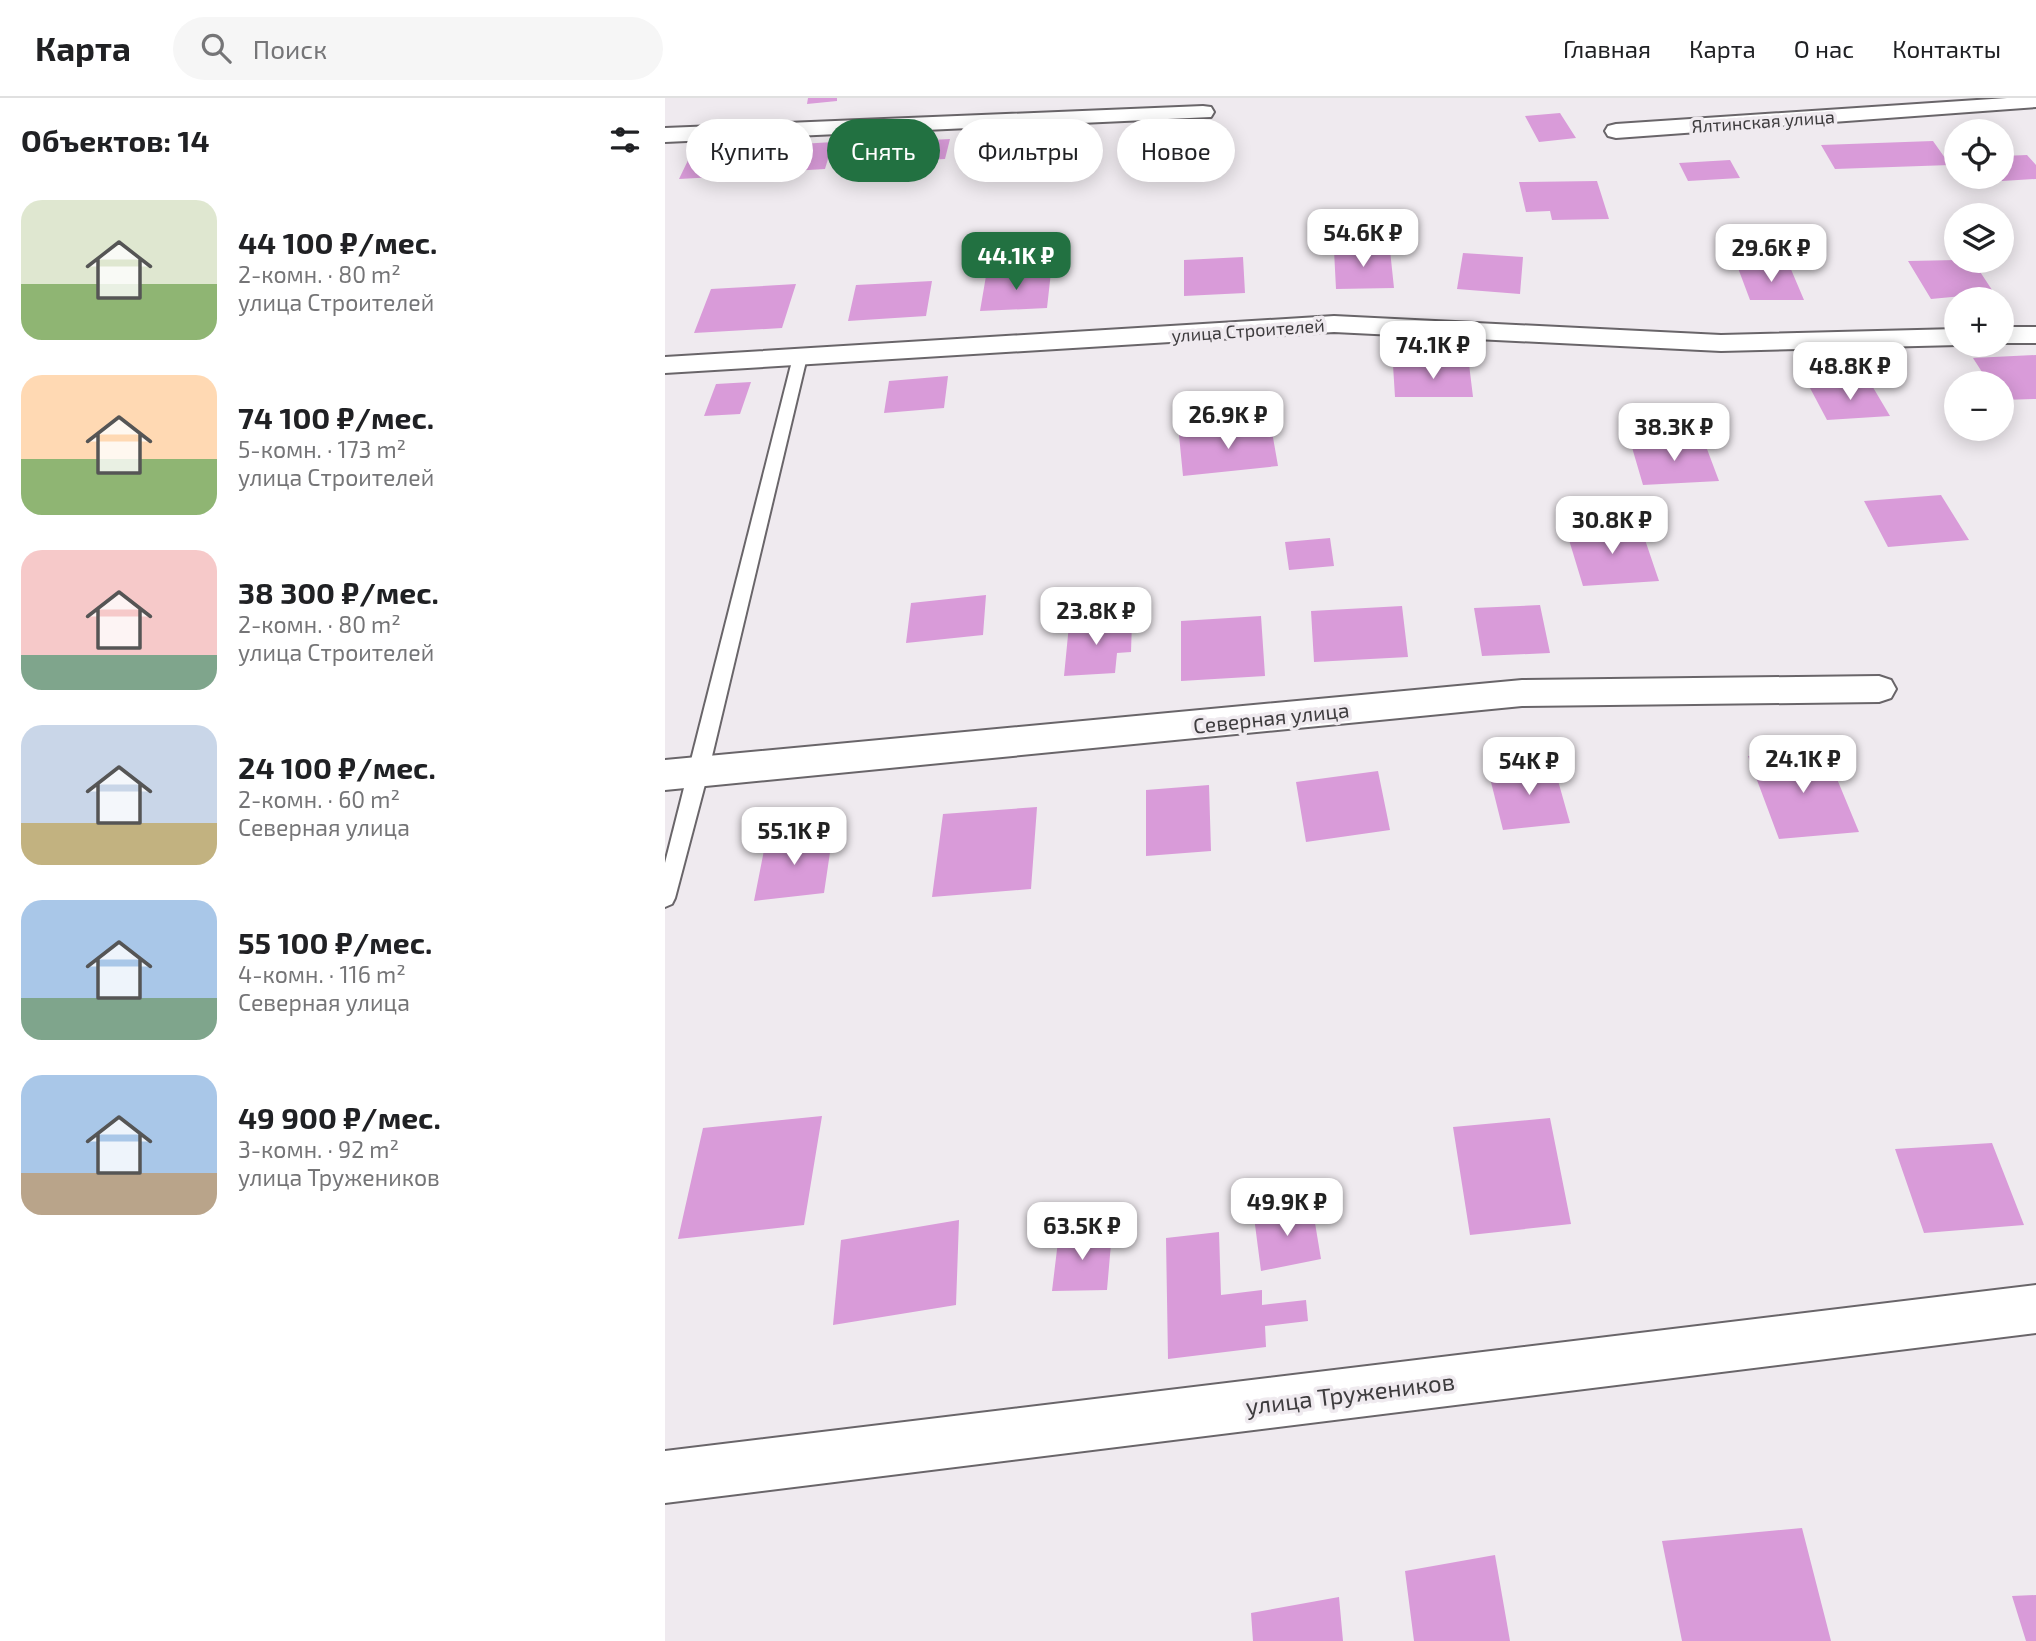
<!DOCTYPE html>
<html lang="ru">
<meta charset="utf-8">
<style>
body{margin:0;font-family:"Exo 2",sans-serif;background:#f6f6f6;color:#202124;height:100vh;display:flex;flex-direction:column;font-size:26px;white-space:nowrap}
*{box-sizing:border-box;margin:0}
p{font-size:23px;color:#757577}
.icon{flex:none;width:38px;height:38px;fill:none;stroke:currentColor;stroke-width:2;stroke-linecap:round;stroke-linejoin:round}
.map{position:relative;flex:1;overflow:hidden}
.drawer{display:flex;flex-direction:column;background:#fff;width:665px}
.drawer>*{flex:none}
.banner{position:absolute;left:21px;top:21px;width:665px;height:63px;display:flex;gap:14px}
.tools{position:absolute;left:1279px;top:21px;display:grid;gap:14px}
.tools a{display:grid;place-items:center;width:70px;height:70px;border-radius:50%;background:#fff;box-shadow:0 4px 18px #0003;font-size:35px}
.price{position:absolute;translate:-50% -60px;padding:0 16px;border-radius:14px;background:#fff;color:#222;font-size:23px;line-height:46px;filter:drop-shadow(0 2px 4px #0008)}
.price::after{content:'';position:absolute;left:50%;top:42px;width:21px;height:16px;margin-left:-10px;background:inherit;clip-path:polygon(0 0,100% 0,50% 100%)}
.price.selected{background:#227141;color:#fff}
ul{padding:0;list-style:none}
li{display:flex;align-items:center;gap:21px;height:175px;padding:0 21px}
li span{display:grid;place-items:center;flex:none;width:196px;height:140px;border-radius:21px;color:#555}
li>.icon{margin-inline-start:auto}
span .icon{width:84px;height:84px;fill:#fffc;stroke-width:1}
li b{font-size:30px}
h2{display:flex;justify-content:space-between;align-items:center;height:84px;padding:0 21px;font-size:30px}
.chip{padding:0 24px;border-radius:32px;background:#fff;box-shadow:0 4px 18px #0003;font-size:24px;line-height:63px}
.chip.selected{background:#227141;color:#fff}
header{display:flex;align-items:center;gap:42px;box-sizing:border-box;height:98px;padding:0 35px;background:#fff;border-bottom:2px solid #e0e0e0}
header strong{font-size:33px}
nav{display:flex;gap:38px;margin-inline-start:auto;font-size:24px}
.search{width:490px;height:63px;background:#f6f6f6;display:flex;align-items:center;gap:18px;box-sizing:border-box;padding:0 24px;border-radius:38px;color:#757577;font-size:26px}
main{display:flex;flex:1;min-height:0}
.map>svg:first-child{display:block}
</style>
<header>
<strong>Карта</strong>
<div class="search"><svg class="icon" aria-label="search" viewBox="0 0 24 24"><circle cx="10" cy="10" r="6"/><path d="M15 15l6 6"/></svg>Поиск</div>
<nav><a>Главная</a><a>Карта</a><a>О нас</a><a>Контакты</a></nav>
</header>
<main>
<section class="drawer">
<h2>Объектов: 14<svg class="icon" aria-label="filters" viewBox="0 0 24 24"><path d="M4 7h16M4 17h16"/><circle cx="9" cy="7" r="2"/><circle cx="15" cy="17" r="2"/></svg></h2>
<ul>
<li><span style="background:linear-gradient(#dfe7d0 60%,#8fb573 0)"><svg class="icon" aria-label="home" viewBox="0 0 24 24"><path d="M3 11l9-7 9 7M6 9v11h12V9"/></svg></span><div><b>44 100 ₽/мес.</b><p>2-комн. · 80 m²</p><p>улица Строителей</p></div></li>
<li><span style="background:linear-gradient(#ffd9b3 60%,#8fb573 0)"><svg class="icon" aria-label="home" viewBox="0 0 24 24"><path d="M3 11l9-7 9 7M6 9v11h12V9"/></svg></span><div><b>74 100 ₽/мес.</b><p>5-комн. · 173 m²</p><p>улица Строителей</p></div></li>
<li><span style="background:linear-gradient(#f6c9c9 75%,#7fa58c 0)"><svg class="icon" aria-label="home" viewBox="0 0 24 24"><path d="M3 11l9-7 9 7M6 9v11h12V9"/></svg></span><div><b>38 300 ₽/мес.</b><p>2-комн. · 80 m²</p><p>улица Строителей</p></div></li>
<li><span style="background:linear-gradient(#c9d6e8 70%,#c2b280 0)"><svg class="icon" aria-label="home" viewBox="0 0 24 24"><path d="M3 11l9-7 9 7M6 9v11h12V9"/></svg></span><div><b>24 100 ₽/мес.</b><p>2-комн. · 60 m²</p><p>Северная улица</p></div></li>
<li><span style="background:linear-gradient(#a9c7e8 70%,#7fa58c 0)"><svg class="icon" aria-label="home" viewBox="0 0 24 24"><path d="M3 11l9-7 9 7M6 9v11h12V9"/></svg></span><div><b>55 100 ₽/мес.</b><p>4-комн. · 116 m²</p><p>Северная улица</p></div></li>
<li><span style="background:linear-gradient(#a9c7e8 70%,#b9a48a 0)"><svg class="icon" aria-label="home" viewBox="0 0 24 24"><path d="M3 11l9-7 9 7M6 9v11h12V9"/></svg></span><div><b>49 900 ₽/мес.</b><p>3-комн. · 92 m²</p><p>улица Тружеников</p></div></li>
</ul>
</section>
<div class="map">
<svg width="1371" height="1543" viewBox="0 0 1371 1543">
<rect width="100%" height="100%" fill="#efeaef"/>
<path fill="#d99bd9" d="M143,0H172V3L142,6Z
M895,15L911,40L874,44L860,18Z
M532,28L537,51L482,56L479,33Z
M424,33L423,57L358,61L361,36Z
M285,41L280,61L222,64L227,44Z
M1268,43L1285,67L1170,71L1156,47Z
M168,44L160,71L93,75L104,48Z
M79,51L68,78L14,81L27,54Z
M1362,57L1371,67V81L1337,83L1333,79H1337V58Z
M1065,62L1075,80L1023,83L1014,65Z
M932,83L944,121L887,122L885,113L861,114L854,84Z
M669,152H725L729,190L671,191Z
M798,155L858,159L855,196L792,191Z
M578,159L580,195L519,198V162Z
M1292,162L1308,163L1329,195L1266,201L1243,163Z
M1125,169L1139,202H1085L1073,170Z
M386,174L382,210L315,213L321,178Z
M267,183L261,218L183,223L191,187Z
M131,186L117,230L29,235L46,191Z
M1371,257V301L1337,302V285H1324L1308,260Z
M804,266L808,299H730L728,267Z
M283,278L279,310L219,315L224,283Z
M86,284L75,316L39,318L51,286Z
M1206,286L1225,318L1162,322L1145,290Z
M606,328L613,368L518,378L514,337Z
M1039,343L1054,383L978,387L966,346Z
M1276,397L1304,442L1223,449L1199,403Z
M975,427L994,483L918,488L901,432Z
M665,440L669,468L624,472L620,444Z
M321,497L318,537L241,545L246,505Z
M875,507L885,555L817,558L809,510Z
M737,508L743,559L649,564L646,513Z
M596,518L600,578L516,583V523Z
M467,523L466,554L452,555L450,575L399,578L404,527Z
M1160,652L1194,734L1114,741L1083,658Z
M888,665L905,725L838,732L823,672Z
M713,673L725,732L641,744L631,684Z
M544,687L546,753L481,758V692Z
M372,709L366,791L267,799L278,716Z
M168,734L159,795L89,803L101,742Z
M157,1018L139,1127L13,1141L38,1030Z
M885,1020L906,1126L805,1137L788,1029Z
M1327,1045L1359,1127L1259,1135L1230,1051Z
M647,1107L656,1161L596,1173L589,1119Z
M294,1122L291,1207L168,1227L176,1142Z
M447,1134L442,1192L387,1193L394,1135Z
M554,1134L556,1197L597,1192V1207L641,1202L643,1223L600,1228L601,1249L503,1261L501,1140Z
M1137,1430L1166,1543H1017L997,1443Z
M830,1457L845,1543H749L740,1473Z
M1371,1497V1543H1361L1347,1498Z
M674,1499L678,1543H588L586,1515Z"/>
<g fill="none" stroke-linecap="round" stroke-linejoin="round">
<defs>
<path id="service" d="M135,255L142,259L43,675L10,800L7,806L0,809V765L128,259Z"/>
<path id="minor" d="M1342,0H1371V9L951,40L943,38L940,33L943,28L951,26Z
M538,8L546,9L549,14L546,19L0,44V30Z
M669,218L1056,237L1292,231L1293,247L1056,253L669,234L0,275V259Z
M1337,229H1371V245H1337Z
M1214,578L1226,582L1231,591L1226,600L1214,604L857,608L0,692V662L857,582Z
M1371,1187V1235L0,1405V1353Z"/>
</defs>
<use href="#service" stroke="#696569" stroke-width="4"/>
<use href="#minor" stroke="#696569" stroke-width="4"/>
<use href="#service" fill="#fff" fill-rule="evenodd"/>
<use href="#minor" fill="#fff" fill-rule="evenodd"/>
</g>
<g text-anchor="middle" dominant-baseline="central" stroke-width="7" stroke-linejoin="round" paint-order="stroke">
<g font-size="18" fill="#3e3c3e" stroke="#efeaef">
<text transform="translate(1098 23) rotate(-4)">Ялтинская улица</text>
<text transform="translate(583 232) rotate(-4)">улица Строителей</text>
</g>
<g font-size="21" fill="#3e3c3e" stroke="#efeaef">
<text transform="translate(606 619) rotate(-6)">Северная улица</text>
</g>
<g font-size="24" fill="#3e3c3e" stroke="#efeaef">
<text transform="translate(685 1295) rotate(-7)">улица Тружеников</text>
</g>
</g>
</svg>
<div class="tools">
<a><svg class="icon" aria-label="locate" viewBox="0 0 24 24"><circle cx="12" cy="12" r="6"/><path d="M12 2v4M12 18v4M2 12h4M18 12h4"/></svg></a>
<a><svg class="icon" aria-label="layers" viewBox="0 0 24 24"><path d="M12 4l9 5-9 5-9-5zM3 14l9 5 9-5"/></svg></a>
<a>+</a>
<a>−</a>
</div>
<b class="price" style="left:698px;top:171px">54.6K ₽</b>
<b class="price" style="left:1106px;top:186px">29.6K ₽</b>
<b class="price selected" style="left:351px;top:194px">44.1K ₽</b>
<b class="price" style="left:768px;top:283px">74.1K ₽</b>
<b class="price" style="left:1185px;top:304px">48.8K ₽</b>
<b class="price" style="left:563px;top:353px">26.9K ₽</b>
<b class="price" style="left:1009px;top:365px">38.3K ₽</b>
<b class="price" style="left:947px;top:458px">30.8K ₽</b>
<b class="price" style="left:431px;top:549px">23.8K ₽</b>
<b class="price" style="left:1138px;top:697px">24.1K ₽</b>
<b class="price" style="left:864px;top:699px">54K ₽</b>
<b class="price" style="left:129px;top:769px">55.1K ₽</b>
<b class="price" style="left:622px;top:1140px">49.9K ₽</b>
<b class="price" style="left:417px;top:1164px">63.5K ₽</b>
<div class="banner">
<a class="chip">Купить</a>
<a class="chip selected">Снять</a>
<a class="chip">Фильтры</a>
<a class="chip">Новое</a>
</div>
</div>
</main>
